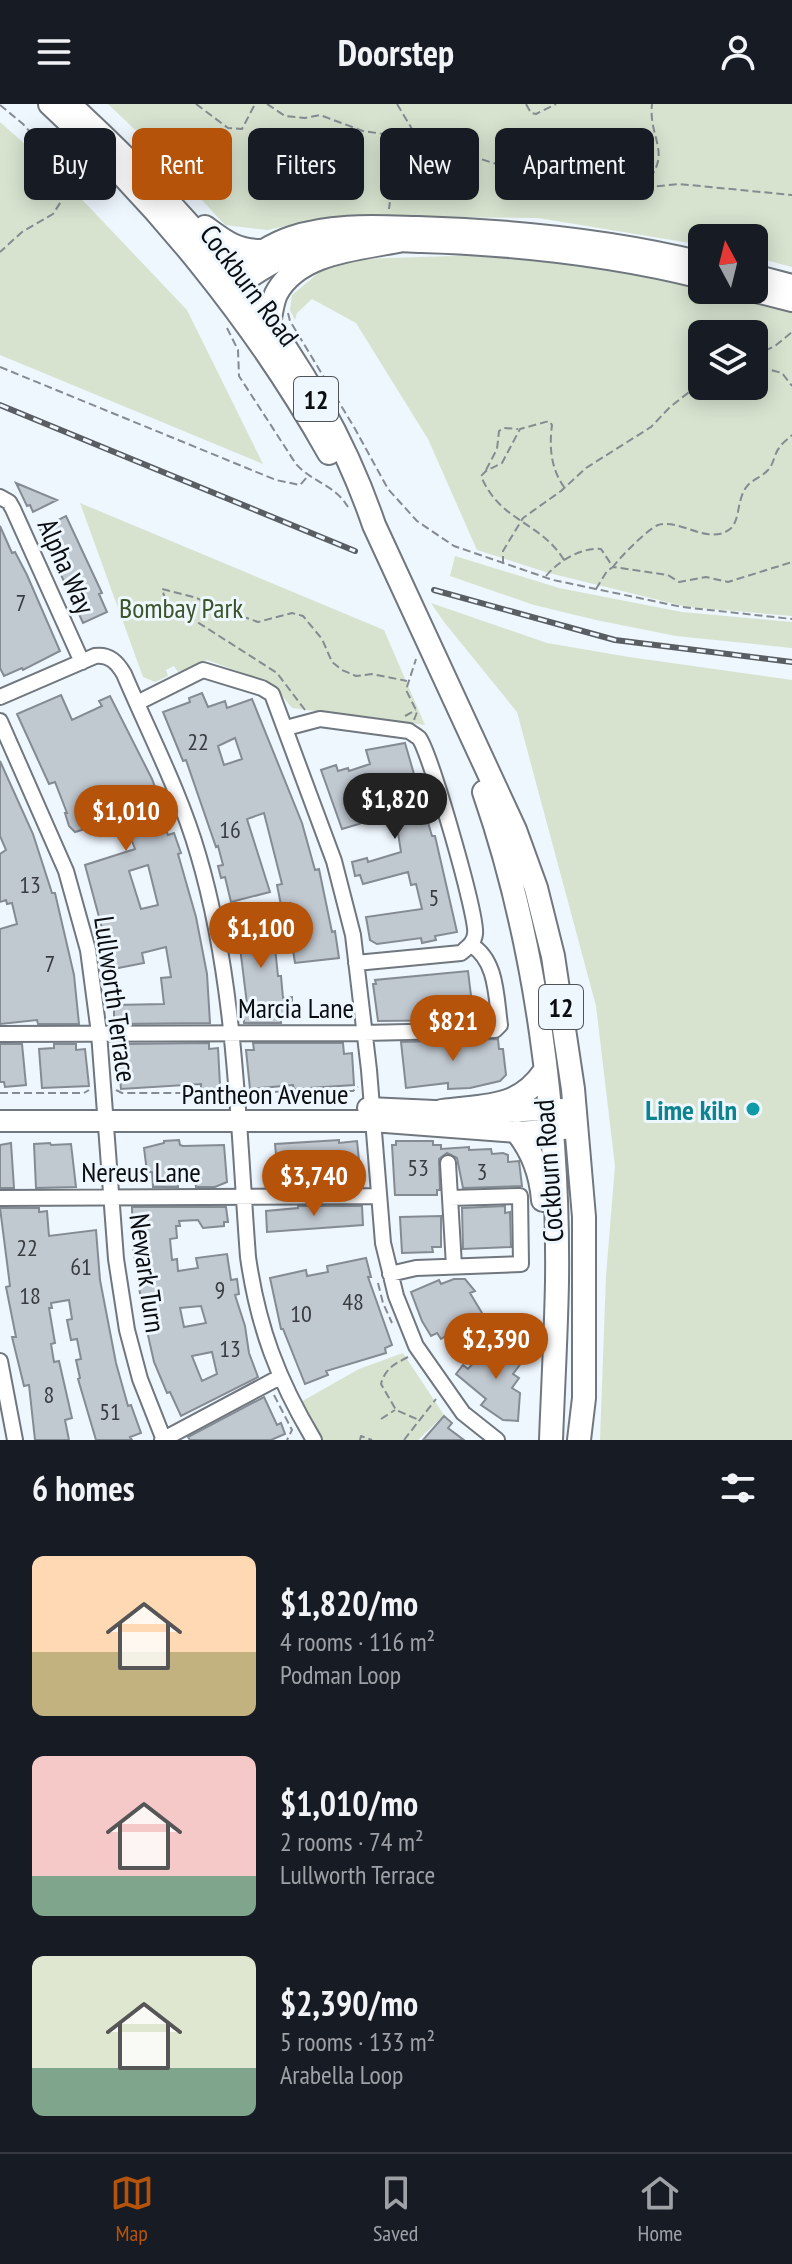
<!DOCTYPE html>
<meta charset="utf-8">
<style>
body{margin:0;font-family:"PT Sans Narrow",sans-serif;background:#242831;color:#f1f3f6;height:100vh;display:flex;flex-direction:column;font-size:30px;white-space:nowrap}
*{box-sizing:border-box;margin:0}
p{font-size:26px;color:#9ea1a6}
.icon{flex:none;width:44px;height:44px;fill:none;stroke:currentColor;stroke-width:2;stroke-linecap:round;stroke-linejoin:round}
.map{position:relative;height:1336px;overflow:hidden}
.panel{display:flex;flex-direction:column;background:#171b24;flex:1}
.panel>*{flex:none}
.top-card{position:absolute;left:24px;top:24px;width:744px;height:72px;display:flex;gap:16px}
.needle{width:52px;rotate:353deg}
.controls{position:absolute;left:688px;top:120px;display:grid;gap:16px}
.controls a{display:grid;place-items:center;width:80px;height:80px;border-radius:12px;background:#171b24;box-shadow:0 4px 20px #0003;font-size:40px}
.price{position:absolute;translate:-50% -68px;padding:0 18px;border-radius:28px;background:#b45309;color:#fff;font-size:26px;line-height:52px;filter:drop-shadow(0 2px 4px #0008)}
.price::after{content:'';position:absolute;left:50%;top:48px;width:24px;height:18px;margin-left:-12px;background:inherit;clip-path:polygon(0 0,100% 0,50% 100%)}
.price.active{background:#222;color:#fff}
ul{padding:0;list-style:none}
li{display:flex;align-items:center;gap:24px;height:200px;padding:0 32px}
li span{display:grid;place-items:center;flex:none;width:224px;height:160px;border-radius:12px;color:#555}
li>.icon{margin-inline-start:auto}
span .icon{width:96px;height:96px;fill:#fffc;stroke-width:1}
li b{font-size:34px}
h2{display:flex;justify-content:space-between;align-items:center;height:96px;padding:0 32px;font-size:34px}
.chip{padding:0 28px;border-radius:12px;background:#171b24;box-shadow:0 4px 20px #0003;font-size:28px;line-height:72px}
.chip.active{background:#b45309;color:#fff}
header{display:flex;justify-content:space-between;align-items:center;height:104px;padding:0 32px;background:#171b24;font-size:36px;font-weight:700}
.menu{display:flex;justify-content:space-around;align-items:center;height:112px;border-top:2px solid #363941;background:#171b24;font-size:22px;color:#9ea1a6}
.menu a{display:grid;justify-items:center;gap:4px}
.menu .active{color:#b45309}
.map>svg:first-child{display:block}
</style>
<header><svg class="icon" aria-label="menu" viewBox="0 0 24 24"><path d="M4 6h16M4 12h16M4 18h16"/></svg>Doorstep<svg class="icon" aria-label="person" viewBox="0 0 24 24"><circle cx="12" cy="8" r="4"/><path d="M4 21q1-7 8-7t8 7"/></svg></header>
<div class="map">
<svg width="792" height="1336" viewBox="0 0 792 1336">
<rect width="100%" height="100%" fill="#eef6fe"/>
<path fill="#d7e3cf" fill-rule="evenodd" d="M108,0H792V163L754,153V134H702V141L538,114L334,112L267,126L225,121L150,40Z
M0,18L53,65L187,206L263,360L0,251Z
M520,150L702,181V186H723L792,203V512L687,503L549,469L477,446L428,335L356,219L312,195L297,209L295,216L290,206L292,191L328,161L356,155ZM702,230H754V282H702Z
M80,399L384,526L425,621L292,604L273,580L207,556L178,568L174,562L166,566L168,572L155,578L143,573Z
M455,452L559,484L682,508L792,518V544L676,532L596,516L534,501L450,472Z
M431,499L547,539L629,553L792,576V1336H600L606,1172L615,1062L596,902L517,608L444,518Z
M403,1249L444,1311L418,1336H321L299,1299L359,1265Z"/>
<path fill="#c0c8d0" stroke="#848b93" stroke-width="2" fill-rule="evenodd" d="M16,379L57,396L33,408L30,401L27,402Z
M66,412L102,489L99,490L107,508L83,519L40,425Z
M0,422L12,449L15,448L27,471L60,547L23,566L22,564L4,572L0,564Z
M202,589L208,603L225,597L227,604L252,595L302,719L315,766L319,765L332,828L335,827L339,854L295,859L291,834L296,833L290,799L281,801L277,781L282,780L264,709L247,715L270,788L231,798L225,773L221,774L218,762L223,761L218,742L216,743L186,656L183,657L163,608L190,598L189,594ZM235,634L242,655L224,661L218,642Z
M61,591L72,616L102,602L99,597L110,592L152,675L158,691L159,698H156L168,731L174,729L181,749L178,750L196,813L207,870L210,919L114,920V901L164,900L161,874L171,873L166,843L142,849L144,859L113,865L109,838L106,839L85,761L135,745L123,713L75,728L69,722L65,709H67L55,678L49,680L17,610ZM148,761L158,801L141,805L129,767Z
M405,639L432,732H435L457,828L435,832L436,836L422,839L421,834L377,840L370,836L366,813L422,805L416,780L411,781L408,768L363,780L360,771L355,772L352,758L367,754L368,758L401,748L398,729L394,730L389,711L342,725L321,666L336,661L338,667L348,664L349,667L370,660L366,646Z
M0,657L33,730L52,789H55L74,871L79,920H38L37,916L0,920V825L17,820L12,799L7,800L6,796L0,798V750L6,746L0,732Z
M271,806L278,872H281L283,894L292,893V912H280L281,919H244V900H247L236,811Z
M468,867L474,916L378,917L373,880H376L375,876Z
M498,935L499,945H503L506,971L500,977L470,984L448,985V979L406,984L401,938Z
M209,939V945L218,944L220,981L218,984L201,985V980L121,985L120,975H117L115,944L122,943L121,940Z
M253,939H343L344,950L352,949L354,981L294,985L293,981L250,985L246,946H254Z
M0,940H22L26,981L5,983L4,978H0Z
M54,940H76V946L85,945L89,982L42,984L39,945L54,944Z
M179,1036L180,1041L183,1042L224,1041L227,1078L215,1083H196L195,1075L177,1076L178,1083H153L152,1068H147L144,1044L164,1039V1037Z
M339,1036V1039L357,1037L360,1066L353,1067L354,1080L279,1083L275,1040Z
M396,1037H433V1041H441V1045L469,1043V1046L491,1045L492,1050L503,1049L508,1051V1058L519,1057L522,1082L463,1084L457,1054L447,1049L439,1055L440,1086H437V1091H395L392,1041H396Z
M11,1039L14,1084H0V1041Z
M50,1039L51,1041L71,1040L76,1083L36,1084L34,1040Z
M298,1102H362L363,1121L267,1128L266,1107L298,1104Z
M505,1102V1109L510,1108L511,1143L463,1145L462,1104Z
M132,1103H226L228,1118H224V1122L203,1124L198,1116L179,1117L180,1122H176L177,1134L170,1135L172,1156L177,1155L178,1167L198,1164L196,1154L227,1150L231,1176L237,1175L239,1190L235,1191L245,1222L249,1249L258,1273L181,1312L170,1288L167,1289L154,1258L143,1209L133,1143ZM201,1202L206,1219L184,1223L180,1204ZM212,1248L217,1270L202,1277L192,1252Z
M0,1104H39V1108L47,1107L49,1132L96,1126L100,1176L116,1259L128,1302L131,1301L141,1329L130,1333L132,1336H96L78,1275L80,1274L76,1256L81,1255L77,1235L71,1236L67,1216L72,1215L69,1196L51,1199L52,1204H49L55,1239L51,1240L54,1258L59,1257L72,1314L65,1316L69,1336H35L29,1281L24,1282L12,1233H16L6,1183L10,1182Z
M441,1112V1143H432L433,1148L402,1149L400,1113Z
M366,1154L371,1173H368L392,1241L385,1244L386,1249L326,1267L328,1271L305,1280L283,1225H281L270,1174L306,1166L307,1172L328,1168L327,1162Z
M454,1175H465L475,1187L470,1189L482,1209L441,1235L437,1229L431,1232L422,1217L411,1188L439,1176L441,1180Z
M498,1239L511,1249H522V1258L513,1270L519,1274L512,1284L520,1289L518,1317L503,1316L481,1301L486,1295L456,1270L463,1261L468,1265L488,1243L492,1246Z
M264,1293L277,1321L281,1319L285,1330L271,1336H190L188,1333Z
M444,1312L452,1319L448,1324L464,1336H423Z"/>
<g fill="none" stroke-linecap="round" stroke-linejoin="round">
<defs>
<path id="street" d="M0,393L9,398L13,405L82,558
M0,593L95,552C109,550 117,558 124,570C149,629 180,688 198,750C236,878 238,1020 248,1153C258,1223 278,1276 314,1336
M137,599L203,566L262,584L272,590L334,757L353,831L369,966L383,1139L396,1192L416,1242L463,1309L497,1336
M0,617L66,767L88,846L99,929L116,1155L127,1226L140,1275L164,1336
M286,624L320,615L409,627C410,628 418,633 419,634C430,648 478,813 475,830C474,839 468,843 461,849L356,859
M0,930L364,929L495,926L500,921C496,893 497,856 471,841
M448,1059L450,1094
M0,1094L378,1092
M390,1170L416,1164L521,1160L520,1092L450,1094L454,1162
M0,1257L15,1336
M162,1336L280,1273"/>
<path id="secondary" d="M754,171L792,181
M218,176C242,161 264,142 291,133C332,119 376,122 418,123C514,126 608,135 702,158
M748,186L792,197
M226,190C255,169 283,150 318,141C350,133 389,137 422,138C517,141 610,151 702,174
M368,1004L479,1009L564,1005
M0,1017H372L517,1028L577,1024"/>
<path id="primary" d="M50,0C159,100 256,219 329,349
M69,0C197,118 317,253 374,421L515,726L536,784L553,852L573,985L584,1113V1294L579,1336
M205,123C224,137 236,147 261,147
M269,220C271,210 272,199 276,190C298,148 358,145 398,137
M484,688C537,841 559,1016 557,1178C556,1231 553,1283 551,1336
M442,1007C484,1001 518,1006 544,968
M517,1028C533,1048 541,1071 543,1096"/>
</defs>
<use href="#street" stroke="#70777e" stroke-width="18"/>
<use href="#secondary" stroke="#70777e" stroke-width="24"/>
<use href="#primary" stroke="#70777e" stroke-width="26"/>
<path stroke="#858b90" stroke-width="2" stroke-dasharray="8 4" stroke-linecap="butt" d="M196,0L228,24L242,25L255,0
M267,0L285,12L305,14L320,11L363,27L418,35L391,89L389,105
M397,0L418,35L578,86L599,88L679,80L792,91
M526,0L531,9L536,10L556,0
M0,1L23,20L39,38L59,82L62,96L53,110L22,128L0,148
M642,83C675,50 648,36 652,0
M288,209L290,217L354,323L388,385L417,417L454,442L553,476L682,503L792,515
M227,224L238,246L239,272L296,360C312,378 335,381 348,403
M766,246L767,265L782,269L792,282
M754,252L775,242L792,228
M0,263L276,376L300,381L307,373
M486,366L497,345L499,327L504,324L518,325
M564,456C540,417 500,418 481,372L486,367L502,359L520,325L549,317L552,321C549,343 551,365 564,383
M503,460V447L523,414L561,387L586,364L651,323L670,303L702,278
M546,472C558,457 582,443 601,445L613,463C619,454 649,424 658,421C679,414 709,442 730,425C741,416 736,394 748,381C754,375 763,372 768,366C774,360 774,350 779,344C782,339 788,335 792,331
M596,485L607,467L613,463L668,471L679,478L706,473L728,478L792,458
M305,606L277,569L166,498L162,485L197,494L210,501L258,518L292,509L303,512L322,535L332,558L342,566L356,572L372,570L407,577
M405,612L416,606
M414,616L417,608L406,586L416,555
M116,986L122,989H209L217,988L223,983
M251,988L353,987L358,983
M0,989H84L89,986
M344,997V988
M209,998V989
M378,1179L383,1199L392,1219
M408,1253C394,1260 385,1265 381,1280L396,1306L419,1316
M274,1291L292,1326L287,1336
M381,1315L395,1306
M360,1336L361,1332L372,1336
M404,1336L436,1295"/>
<use href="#street" stroke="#fff" stroke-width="14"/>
<use href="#secondary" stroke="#fff" stroke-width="20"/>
<use href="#primary" stroke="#fff" stroke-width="22"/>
<defs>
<path id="rail" d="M0,301L355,447
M434,486L615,536L792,558"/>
</defs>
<use href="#rail" stroke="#595e62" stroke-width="6"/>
<use href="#rail" stroke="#eef6fe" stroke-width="3" stroke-dasharray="9" stroke-linecap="butt"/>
</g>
<circle fill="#0f9aa8" stroke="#eef6fe" stroke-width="3" cx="753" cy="1005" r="8"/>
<g text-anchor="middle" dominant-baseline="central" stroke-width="6" stroke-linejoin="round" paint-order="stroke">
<g font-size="24" fill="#383c40">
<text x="21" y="498">7</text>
<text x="198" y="637">22</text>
<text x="230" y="725">16</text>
<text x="30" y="780">13</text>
<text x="434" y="793">5</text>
<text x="50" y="859">7</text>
<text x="418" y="1063">53</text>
<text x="482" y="1067">3</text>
<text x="27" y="1143">22</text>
<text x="81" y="1162">61</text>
<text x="220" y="1185">9</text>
<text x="30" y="1191">18</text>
<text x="353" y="1197">48</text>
<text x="301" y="1209">10</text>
<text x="230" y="1244">13</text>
<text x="49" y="1290">8</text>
<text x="110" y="1307">51</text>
</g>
<g fill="#eef6fe" stroke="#4f5457" stroke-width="2">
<rect x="294" y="273" width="44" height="44" rx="6"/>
<rect x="539" y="881" width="44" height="44" rx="6"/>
</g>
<g font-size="26" font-weight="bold" fill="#0b0e10">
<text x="316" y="295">12</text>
<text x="561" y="903">12</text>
</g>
<g font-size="28" fill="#0b0e10" stroke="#eef6fe">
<text transform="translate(250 181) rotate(53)">Cockburn Road</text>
<text transform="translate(67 462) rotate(66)">Alpha Way</text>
<text transform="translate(116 895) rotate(82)">Lullworth Terrace</text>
<text x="296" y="903">Marcia Lane</text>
<text x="265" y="989">Pantheon Avenue</text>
<text x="141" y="1067">Nereus Lane</text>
<text transform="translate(548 1067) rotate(-94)">Cockburn Road</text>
<text transform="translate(148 1169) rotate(82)">Newark Turn</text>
</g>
<g font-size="28" fill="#3b5428" stroke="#eef6fe">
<text x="181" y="503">Bombay Park</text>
</g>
<g font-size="28" font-weight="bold" fill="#0d838f" stroke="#eef6fe" text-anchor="end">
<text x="737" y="1005">Lime kiln</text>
</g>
</g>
</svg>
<div class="controls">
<a><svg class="needle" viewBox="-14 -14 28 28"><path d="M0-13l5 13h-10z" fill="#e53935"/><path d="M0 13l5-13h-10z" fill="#9ea1a6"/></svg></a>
<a><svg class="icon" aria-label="layers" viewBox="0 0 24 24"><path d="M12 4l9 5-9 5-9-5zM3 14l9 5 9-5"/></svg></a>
</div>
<b class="price active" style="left:395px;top:737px">$1,820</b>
<b class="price" style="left:126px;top:749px">$1,010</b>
<b class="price" style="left:261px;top:866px">$1,100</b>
<b class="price" style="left:453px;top:959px">$821</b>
<b class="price" style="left:314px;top:1114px">$3,740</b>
<b class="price" style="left:496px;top:1277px">$2,390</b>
<div class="top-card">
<a class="chip">Buy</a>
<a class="chip active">Rent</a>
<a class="chip">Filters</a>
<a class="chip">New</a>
<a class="chip">Apartment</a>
</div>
</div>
<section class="panel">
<h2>6 homes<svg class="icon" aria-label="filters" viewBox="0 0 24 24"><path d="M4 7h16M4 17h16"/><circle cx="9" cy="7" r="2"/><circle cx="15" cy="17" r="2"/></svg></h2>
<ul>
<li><span style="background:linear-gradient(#ffd9b3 60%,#c2b280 0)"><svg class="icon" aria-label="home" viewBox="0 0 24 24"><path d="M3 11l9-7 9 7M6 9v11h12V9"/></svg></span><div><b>$1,820/mo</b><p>4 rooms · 116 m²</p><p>Podman Loop</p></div></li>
<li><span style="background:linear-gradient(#f6c9c9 75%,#7fa58c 0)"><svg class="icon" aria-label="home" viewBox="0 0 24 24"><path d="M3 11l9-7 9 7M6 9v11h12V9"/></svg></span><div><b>$1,010/mo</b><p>2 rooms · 74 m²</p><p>Lullworth Terrace</p></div></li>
<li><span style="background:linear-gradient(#dfe7d0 70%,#7fa58c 0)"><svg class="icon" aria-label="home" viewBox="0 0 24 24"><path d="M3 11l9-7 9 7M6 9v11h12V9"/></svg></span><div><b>$2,390/mo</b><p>5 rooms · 133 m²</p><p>Arabella Loop</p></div></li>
</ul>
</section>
<nav class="menu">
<a class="active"><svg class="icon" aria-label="map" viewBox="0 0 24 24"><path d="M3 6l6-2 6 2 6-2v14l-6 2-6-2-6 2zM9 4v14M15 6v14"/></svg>Map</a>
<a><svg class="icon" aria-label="saved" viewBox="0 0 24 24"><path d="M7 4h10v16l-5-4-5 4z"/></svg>Saved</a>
<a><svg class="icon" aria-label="home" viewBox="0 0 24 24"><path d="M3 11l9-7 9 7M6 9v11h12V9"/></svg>Home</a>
</nav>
